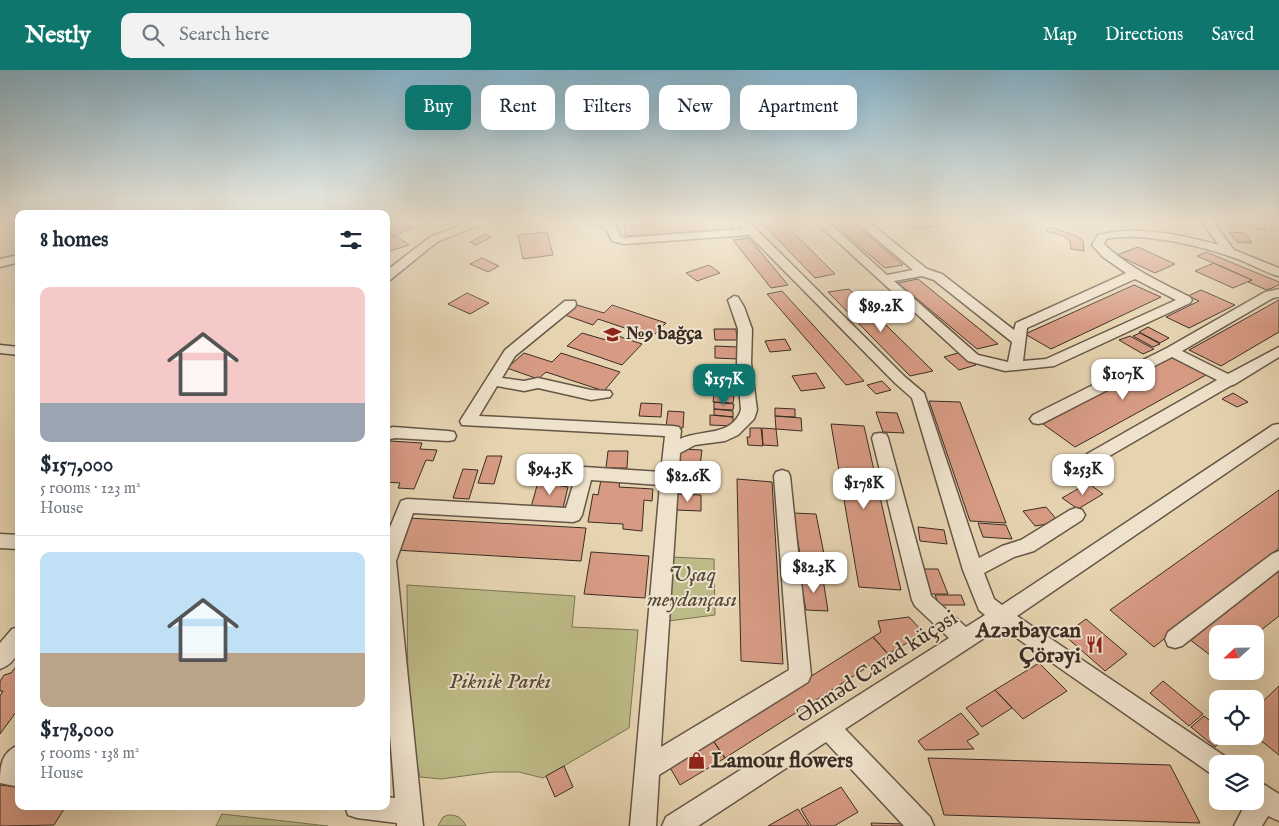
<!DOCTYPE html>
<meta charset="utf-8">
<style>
body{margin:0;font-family:"IM FELL English",serif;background:#f2f2f3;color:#1f2937;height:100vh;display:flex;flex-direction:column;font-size:19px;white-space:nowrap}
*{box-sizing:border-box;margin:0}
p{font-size:16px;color:#747a83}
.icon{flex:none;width:28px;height:28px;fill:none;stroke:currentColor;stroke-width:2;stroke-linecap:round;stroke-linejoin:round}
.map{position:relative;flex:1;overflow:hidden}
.sheet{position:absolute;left:15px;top:140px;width:375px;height:600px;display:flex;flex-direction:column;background:#fff;border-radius:10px;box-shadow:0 5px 20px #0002}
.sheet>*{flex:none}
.hud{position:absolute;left:405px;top:15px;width:475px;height:45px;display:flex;gap:10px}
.needle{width:32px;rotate:248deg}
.fabs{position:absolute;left:1209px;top:555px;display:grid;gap:10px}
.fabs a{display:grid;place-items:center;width:55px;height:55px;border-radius:10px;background:#fff;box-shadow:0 5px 20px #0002;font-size:25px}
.price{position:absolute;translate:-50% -42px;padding:0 11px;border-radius:10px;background:#fff;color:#222;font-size:16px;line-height:32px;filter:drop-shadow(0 1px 2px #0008)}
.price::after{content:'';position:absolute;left:50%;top:30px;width:15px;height:11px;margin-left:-8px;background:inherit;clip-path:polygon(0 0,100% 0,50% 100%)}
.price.current{background:#0f766e;color:#fff}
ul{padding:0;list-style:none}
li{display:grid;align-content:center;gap:10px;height:265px;padding:0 25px}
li+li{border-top:1px solid #e0e1e3}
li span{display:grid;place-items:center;height:155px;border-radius:10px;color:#555}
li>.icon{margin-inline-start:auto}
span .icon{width:90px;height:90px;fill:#fffc;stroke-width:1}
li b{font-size:21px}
h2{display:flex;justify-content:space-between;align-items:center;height:60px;padding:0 25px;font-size:21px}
.pill{padding:0 18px;border-radius:10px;background:#fff;box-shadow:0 5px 20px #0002;font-size:18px;line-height:45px}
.pill.current{background:#0f766e;color:#fff}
header{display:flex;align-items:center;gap:30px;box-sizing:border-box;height:70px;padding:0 25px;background:#0f766e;color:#fff}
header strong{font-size:24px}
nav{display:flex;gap:28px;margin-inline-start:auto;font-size:18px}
.search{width:350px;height:45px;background:#f2f2f3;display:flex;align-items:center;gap:12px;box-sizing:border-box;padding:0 18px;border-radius:10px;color:#747a83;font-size:19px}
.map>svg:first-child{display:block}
</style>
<header>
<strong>Nestly</strong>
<div class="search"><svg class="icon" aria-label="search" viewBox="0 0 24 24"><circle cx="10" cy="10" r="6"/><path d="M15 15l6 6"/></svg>Search here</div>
<nav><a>Map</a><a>Directions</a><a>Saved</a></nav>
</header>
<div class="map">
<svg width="1279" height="756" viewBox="0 0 1279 756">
<rect width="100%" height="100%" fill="#e6d3b0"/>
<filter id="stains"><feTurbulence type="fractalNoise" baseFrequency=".004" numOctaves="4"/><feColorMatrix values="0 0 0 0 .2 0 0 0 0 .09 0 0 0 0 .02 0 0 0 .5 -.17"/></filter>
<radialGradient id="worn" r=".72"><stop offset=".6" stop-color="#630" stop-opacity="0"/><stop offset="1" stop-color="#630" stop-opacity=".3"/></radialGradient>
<path fill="#bcba86" stroke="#7b7454" d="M671,487L714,489L715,545L668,551Z
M407,515L575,526L572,557L638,560L629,658L543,708L519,702H493L441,709L420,707C405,648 408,577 407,515Z
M222,744L328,756H216Z
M448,745C458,745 462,748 466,756H438L443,747Z"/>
<path fill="#d79b84" stroke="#3a2d23" d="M702,150H730L734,159L626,166L624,156Z
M759,150H781L835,204L815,208Z
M829,150H850L903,195L885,198Z
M933,150L939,156L916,159L910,152Z
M1250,150L1265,153V160L1250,157Z
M406,153L413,158L392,166L386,161V160Z
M1050,157L1074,165L1083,170L1084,181L1071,179L1070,171L1063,166L1046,161Z
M547,162L553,185L523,189L518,165Z
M1229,162L1245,163L1252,173L1237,172Z
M485,164L491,167L476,175L470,172Z
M397,166L409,175L390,181L386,178V170Z
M749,168L788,215L771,218L733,170Z
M1138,177L1175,194L1155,203L1117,185Z
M1206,182L1279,212V215L1267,220L1248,212L1252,210L1197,186Z
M482,188L499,196L488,202L470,194Z
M1214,193L1252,210L1233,218L1195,201Z
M709,195L720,203L697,211L686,203Z
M918,209L998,274L977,279L898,213Z
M1134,215L1161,227L1051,279L1025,264Z
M849,219L933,301L910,306L828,222Z
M1201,220L1235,235L1189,258L1166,247L1199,231L1188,226Z
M782,221L864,311L846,315L767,224Z
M467,223L489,233L470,244L448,234Z
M1279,230V262L1221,296L1189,280Z
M577,235L604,243L612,235L666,253L652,267L598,249L593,255L565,245Z
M1148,257L1169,268L1160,273L1139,262Z
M714,259H736L737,270H715Z
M582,263L606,270L612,264L642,274L622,295L567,276Z
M1140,263L1160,274L1153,277L1133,266Z
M1130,266L1154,279L1143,284L1119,270Z
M785,269L791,280L770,282L765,271Z
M715,276L737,277L738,289L715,288Z
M961,282L976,295L959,300L944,287Z
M524,283L552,292L561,283L620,302L604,321L546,302L538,309L507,298Z
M1172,287L1206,305L1075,377L1043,354Z
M816,303L825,318L801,321L792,306Z
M882,311L891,320L876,324L867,315Z
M1233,323L1248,332L1237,337L1222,329Z
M714,324L734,326L733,333L713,332Z
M929,331L960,332L1006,453L970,451Z
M714,332L734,334L733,340L714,339Z
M641,333L662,334L661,347L639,346Z
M775,338L795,339V347L775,346Z
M714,339L733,341V347L714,345Z
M668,341L684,342L683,358L666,357Z
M876,342L897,343L904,363L883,362Z
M710,345L733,347V356L710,355Z
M775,346L801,348L802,361L776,359Z
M831,354L864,356L901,520L859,517Z
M750,358H761L763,376L748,375L747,367H750Z
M762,358L776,359L778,376L763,375Z
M390,371L422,373L420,379L437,380L433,391L426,390L414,419L398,418L400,413L386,412V378Z
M679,379L702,380L700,396L677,394Z
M608,381H628L627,398H606Z
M487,386H502L494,414L478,413Z
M678,398L695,399V412H677Z
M463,399L478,400L469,429L453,428Z
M737,409L772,412L783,594L741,591Z
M601,410L620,411L619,417L653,419L652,431L644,430L642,461L623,459V454L588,452L593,424L598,425Z
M538,412L568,417L563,438L531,437Z
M1088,413L1103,424L1078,439L1062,428Z
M1279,420V478L1154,577L1110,540Z
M676,424L701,425V441L675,440Z
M1046,437L1059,452L1035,456L1023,441Z
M793,443L816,444L824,484H800Z
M408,448L586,458L581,491L395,480Z
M978,453L1006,455L1012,469L983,467Z
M918,457L944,460L947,474L920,471Z
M591,482L649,486L645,528L584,524Z
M920,499H938L948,524H929Z
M1279,501V546L1255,565L1218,564V591L1189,569Z
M800,508L823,509L828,541L806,540Z
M935,525H961L965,535H939Z
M909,547L924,563L888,584L873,567L881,562L878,551Z
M1086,549L1127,584L1105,601L1064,565Z
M873,567L888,584L725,688L712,669Z
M19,593V638L0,664V626L3,621H0V611L4,605L11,603Z
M1039,593L1067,621L1023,649L995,620Z
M1163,611L1203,644L1189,656L1150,623Z
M1279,616V685L1255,666V639Z
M995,620L1012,638L982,657L966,638Z
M961,643L979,664L967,671L974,679L925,680L918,671Z
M1204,646L1218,657V666H1227L1215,677L1191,657Z
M712,669L725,688L680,715L668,694Z
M928,688L1170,695L1200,753L944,745Z
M564,696L573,717L555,727L546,706Z
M0,715L19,717V736H66L54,755L0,756Z
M841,717L858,742L834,756H811L801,739Z
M798,739L809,756H768Z
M871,753L906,754L907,756H872Z"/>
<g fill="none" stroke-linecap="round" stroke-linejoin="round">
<defs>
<path id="minor" d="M477,150H498L471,158L437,172L390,210L386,211V201L429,168L463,154Z
M578,150H654L649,153H613L616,156L621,167L624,168L743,159L735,150H747L905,307L924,323L979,488L1002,476L1021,470L1070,440L1076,438L1082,440L1085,445L1082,450L1034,481L1014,487L984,503L994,529L1002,535L1273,355L1279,354V367L1017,546L1226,687L1229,694H1218V707L1210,703L1001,557L845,659L930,747L934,756H904L826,672L698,756H662L666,747L949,568L915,536L912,530L872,368L874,364L880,363L886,364L888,368L931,526L966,557L985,545L979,540L963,500L912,328L895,313L749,165L624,174L612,171L606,158Z
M814,150H826L887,205L913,200L854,150H866L927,199L942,204L1014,260L1016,253L1126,203L1103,187L1092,175L1098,165C1137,155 1181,165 1219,175L1200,150H1211L1234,180L1279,198V206C1263,202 1248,192 1232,187C1201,176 1139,161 1106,169L1104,174C1129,198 1160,212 1190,227L1192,230L1190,233L1054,296L1005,301L968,291ZM922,206L934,210L1012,272L1008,292L978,285L894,211ZM1135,209L1176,230L1046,289L1023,291L1027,258Z
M19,185V192L0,197V189Z
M1279,219V227L1273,228L1182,281L1228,304L1279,277V287L1235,314L1230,316L1099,392L1093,394L1087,392L1085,388L1087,384L1217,310L1172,287L1043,353L1038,354L1033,353L1030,349L1033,345L1167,278L1265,222Z
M734,226L738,227L744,237L752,259L751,293L757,340L754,349L738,365L725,371L695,375L680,383L661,677L789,600L774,406L776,402L782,400L788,402L790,406L811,605L808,612L659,705L656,756H630L660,415L591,410L582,445L579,450L573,452L413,443L396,491L423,756H397V753L357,748L348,745L345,736H386V727L395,728L386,614V467L401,431L407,429L566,438L578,399L584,397L661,402L665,366L462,355L460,351L505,280L565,231H575L576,234L575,237L515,286L502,308L524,311L538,308L591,320L610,321L612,324L610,327L591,330L538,318L524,321L497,316L479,346L673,356L679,357L681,361L680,369C701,359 732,367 741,340L737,293L738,259L728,230Z
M0,275L19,277V285L0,283Z
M393,357L448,361L454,362L456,366L454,370L448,371L395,368L386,370V359Z
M0,464L19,465V479L0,478Z
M1279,481V500L1182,576L1175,578L1168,576L1165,569L1168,562L1272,484Z
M19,557C19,576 21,591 0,599V573L12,559Z
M19,675V717L0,713C0,696 1,682 19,675Z
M1255,712L1265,715L1279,724V751L1268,746L1262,756H1234L1247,731H1255Z"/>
</defs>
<use href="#minor" stroke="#655646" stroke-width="3"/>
<use href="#minor" fill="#efe2cc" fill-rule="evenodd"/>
</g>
<linearGradient id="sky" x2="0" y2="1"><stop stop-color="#87b6cf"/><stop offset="0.59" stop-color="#f4ebdb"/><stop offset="1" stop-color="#f4ebdb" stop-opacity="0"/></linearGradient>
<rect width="1279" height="256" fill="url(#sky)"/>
<defs>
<symbol id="school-bare" viewBox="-9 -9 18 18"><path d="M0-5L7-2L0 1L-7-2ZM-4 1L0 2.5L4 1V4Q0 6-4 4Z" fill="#8f2418" stroke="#efe2cc" stroke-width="2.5" paint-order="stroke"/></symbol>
<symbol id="restaurant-bare" viewBox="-9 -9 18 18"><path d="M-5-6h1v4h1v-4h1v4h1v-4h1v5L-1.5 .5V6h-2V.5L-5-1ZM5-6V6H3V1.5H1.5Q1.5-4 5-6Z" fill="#8f2418" stroke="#efe2cc" stroke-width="2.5" paint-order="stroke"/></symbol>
<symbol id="shop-bare" viewBox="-9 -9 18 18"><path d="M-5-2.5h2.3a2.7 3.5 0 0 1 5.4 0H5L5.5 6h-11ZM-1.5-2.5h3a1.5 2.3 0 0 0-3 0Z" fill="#8f2418" stroke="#efe2cc" stroke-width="2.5" paint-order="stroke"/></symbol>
</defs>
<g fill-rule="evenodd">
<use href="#school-bare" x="600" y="252" width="25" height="25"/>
<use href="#restaurant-bare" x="1082" y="562" width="25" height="25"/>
<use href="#shop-bare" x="684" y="678" width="25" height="25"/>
</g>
<g text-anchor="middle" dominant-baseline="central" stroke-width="4" stroke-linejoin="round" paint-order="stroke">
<g font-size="19" font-weight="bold" fill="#3a2d23" stroke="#efe2cc" text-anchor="start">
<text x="626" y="264">№9 bağça</text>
</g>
<g font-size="22" font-style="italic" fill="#544937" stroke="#efe2cc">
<text x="692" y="505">Uşaq<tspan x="692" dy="25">meydançası</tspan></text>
<text x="500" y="612">Piknik Parkı</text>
</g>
<g font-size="22" font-weight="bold" fill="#3a2d23" stroke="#efe2cc" text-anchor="end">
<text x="1081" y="561">Azərbaycan<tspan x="1081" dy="25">Çörəyi</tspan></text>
<text x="711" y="691" text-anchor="start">Lamour flowers</text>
</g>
<g font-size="22" fill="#3a2d23" stroke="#efe2cc">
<text transform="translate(877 597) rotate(-33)">Əhməd Cavad küçəsi</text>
</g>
</g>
<rect width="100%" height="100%" filter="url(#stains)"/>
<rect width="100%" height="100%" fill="url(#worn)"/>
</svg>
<div class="fabs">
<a><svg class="needle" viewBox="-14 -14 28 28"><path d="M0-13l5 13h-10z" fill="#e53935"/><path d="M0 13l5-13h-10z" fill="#747a83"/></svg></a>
<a><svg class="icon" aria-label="locate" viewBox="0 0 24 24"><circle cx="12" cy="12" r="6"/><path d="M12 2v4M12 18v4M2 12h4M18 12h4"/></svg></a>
<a><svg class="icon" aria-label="layers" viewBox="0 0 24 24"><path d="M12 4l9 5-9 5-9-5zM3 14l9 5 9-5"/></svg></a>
</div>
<b class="price" style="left:881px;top:263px">$89.2K</b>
<b class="price" style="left:1123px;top:331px">$107K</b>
<b class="price current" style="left:724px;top:336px">$157K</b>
<b class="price" style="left:550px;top:426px">$94.3K</b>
<b class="price" style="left:1083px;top:426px">$253K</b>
<b class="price" style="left:688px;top:433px">$82.6K</b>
<b class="price" style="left:864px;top:440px">$178K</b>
<b class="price" style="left:814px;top:524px">$82.3K</b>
<div class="hud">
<a class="pill current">Buy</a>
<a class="pill">Rent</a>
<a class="pill">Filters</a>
<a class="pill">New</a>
<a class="pill">Apartment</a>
</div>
<section class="sheet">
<h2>8 homes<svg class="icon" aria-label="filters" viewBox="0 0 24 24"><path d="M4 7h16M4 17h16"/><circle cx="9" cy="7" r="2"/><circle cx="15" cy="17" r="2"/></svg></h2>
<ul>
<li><span style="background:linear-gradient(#f6c9c9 75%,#9aa5b1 0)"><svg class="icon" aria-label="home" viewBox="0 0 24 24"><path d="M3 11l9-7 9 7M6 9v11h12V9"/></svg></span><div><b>$157,000</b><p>5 rooms · 123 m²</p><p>House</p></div></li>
<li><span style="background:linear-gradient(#bfe0f5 65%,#b9a48a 0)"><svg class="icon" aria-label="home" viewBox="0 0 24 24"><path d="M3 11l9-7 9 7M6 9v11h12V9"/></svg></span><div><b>$178,000</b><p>5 rooms · 138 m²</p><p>House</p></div></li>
</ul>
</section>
</div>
